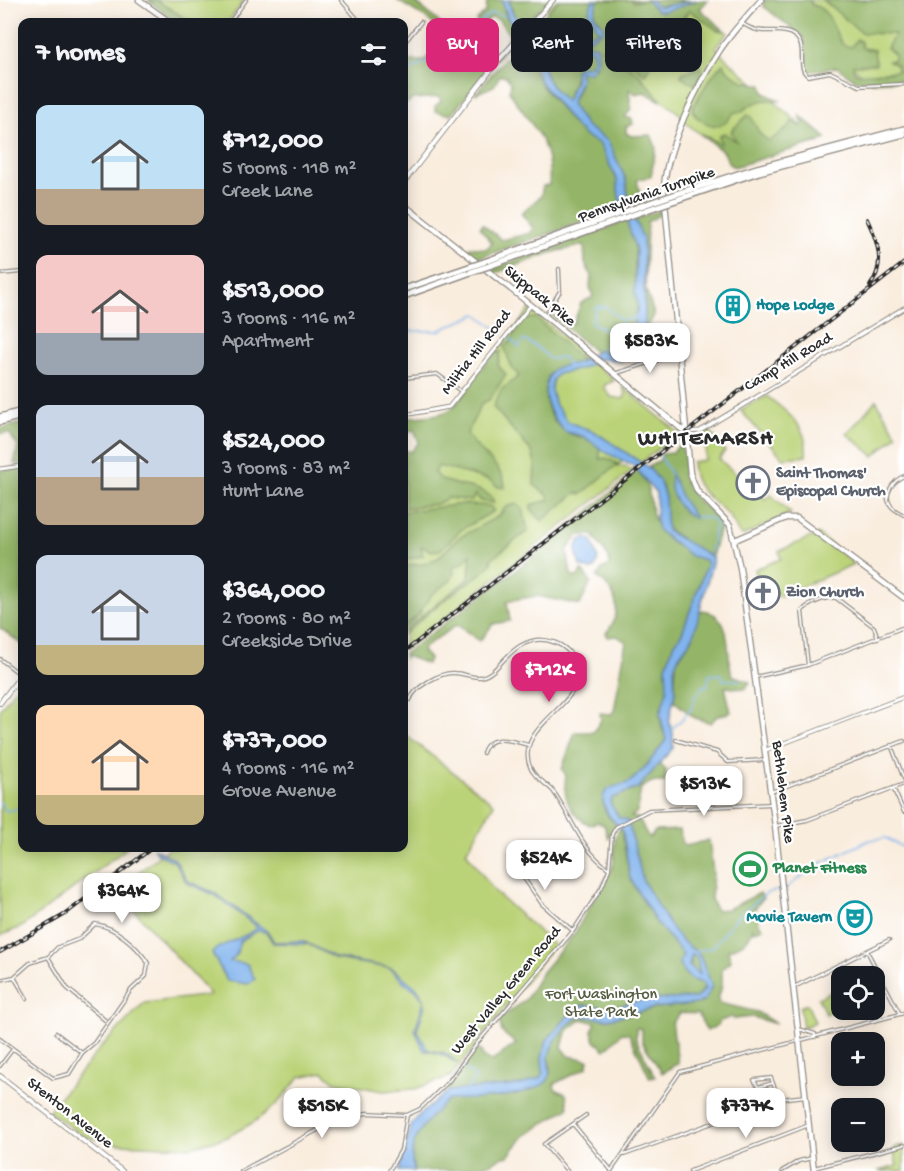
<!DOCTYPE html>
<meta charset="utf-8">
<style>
body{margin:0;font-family:"Gochi Hand",sans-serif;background:#20242c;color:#f1f3f6;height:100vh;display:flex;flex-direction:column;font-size:22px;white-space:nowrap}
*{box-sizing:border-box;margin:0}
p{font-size:20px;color:#9ea1a6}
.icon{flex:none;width:33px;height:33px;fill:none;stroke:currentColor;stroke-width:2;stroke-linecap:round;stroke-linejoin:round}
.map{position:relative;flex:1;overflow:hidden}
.panel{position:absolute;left:18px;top:18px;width:390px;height:834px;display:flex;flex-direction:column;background:#171b24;border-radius:12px;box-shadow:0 3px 15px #0003}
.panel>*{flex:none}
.hud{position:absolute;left:426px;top:18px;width:387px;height:54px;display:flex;gap:12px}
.buttons{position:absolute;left:831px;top:966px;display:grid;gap:12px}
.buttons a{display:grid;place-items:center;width:54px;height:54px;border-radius:12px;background:#171b24;box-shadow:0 3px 15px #0003;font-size:30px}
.price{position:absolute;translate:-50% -51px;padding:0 14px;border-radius:12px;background:#fff;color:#222;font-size:20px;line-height:39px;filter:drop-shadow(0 2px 3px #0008)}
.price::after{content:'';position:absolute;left:50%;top:36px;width:18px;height:14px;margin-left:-9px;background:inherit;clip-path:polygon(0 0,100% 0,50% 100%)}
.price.active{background:#db2777;color:#fff}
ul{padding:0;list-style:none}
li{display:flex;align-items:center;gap:18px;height:150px;padding:0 18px}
li span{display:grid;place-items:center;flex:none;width:168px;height:120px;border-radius:12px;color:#555}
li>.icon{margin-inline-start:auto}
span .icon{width:72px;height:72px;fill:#fffc;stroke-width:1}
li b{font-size:26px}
h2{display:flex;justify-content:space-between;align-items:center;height:72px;padding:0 18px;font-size:26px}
.pill{padding:0 21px;border-radius:12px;background:#171b24;box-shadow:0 3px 15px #0003;font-size:21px;line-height:54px}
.pill.active{background:#db2777;color:#fff}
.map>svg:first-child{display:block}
</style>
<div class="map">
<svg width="904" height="1171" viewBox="0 0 904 1171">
<rect width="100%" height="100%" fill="#fff"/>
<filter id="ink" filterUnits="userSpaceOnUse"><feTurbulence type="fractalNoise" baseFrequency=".0167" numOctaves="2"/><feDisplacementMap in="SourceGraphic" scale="12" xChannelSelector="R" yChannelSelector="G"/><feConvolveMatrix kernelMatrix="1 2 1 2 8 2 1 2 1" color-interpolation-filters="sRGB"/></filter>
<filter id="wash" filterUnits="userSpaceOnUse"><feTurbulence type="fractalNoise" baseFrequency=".008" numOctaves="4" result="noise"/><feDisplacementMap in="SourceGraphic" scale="24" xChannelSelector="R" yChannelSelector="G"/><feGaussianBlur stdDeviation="1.35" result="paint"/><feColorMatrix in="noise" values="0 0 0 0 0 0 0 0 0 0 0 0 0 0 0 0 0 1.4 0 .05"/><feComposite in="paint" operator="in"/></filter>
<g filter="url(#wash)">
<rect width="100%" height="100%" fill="#f9edde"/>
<path fill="#bbd378" stroke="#737f52" stroke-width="1.5" d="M148,0H245L228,22H178Z
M556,0H687L728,33L716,47L721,54L820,142L780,152L727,155L686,123L681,115L546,9Z
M766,0H904V80L872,82Z
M530,309L587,356L562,372L581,369L594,362L614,381L606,384L604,387L611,397L623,399L626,394L622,386L679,433L640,463L586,428L633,460L628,464L623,461L617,467L624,466L633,470L404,650V481L449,412Z
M767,396C788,413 809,426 806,456L783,458L740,410Z
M876,400L897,435L874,456L847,434Z
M709,430L725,451L719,459L737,475L741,495L758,493L765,499L771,495L791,513L742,536C736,532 736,526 732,520C716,497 693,496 692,462L705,460L706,444L698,436Z
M818,534L854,564L778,597L776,591L769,593L766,584L759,585L755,569L781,559L779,551Z
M22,680V848H127L23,926L0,936V709Z
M404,734L494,804L466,852L495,892L554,945L451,1076L415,1089L383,1091L335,1082L323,1072L300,1077L276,1105L254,1122L227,1137L190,1147L118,1144L83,1136L48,1111L102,1046L144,1003L211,995L116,890L169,848H404Z
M841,987V1007L826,1014L818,998Z
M807,1004L815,1022L803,1028L800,1007Z
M904,1145V1171H878L897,1166L893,1148Z"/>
<path fill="#94b568" stroke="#60704a" stroke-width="1.5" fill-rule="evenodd" d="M148,0H156L191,22H176Z
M397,0C400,0 407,0 411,0C421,3 459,43 472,52L476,45L477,20L486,12L487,0H502L506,17L519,32L451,115L435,111V106L441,101L439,97L413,99L404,105V61H425L442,37C437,20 410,10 397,0ZM491,17L499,20L510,36L493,60L487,62C477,52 480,27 491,17ZM452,43L466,53L469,60L464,62L442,52Z
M509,0H549L525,24L515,18Z
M559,0H593L589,13L599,30L577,44L592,49L594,58L589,67L578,69L566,102C535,74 549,57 529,31Z
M598,0H631L633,2L647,0L661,12C673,6 695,0 708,0L700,9L724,31L717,30L689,10L645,74L627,61L610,55L601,47L608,56C638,69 641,76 661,101L644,92L636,94L629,89L631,109L625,117L632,119L633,124L626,127V133L631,136L651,135L656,147L651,176L637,180L640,194L657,192L661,195L629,206L626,180L608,141L586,126L571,104L580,84L579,72L595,68L598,49L581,44L603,31V26L594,14Z
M652,0H685L676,4L656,6Z
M764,0H809L812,5C832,9 832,30 843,45L851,47L857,39L861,42L862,48L874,50L876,64L853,65L854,72L858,74L898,71L896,65L889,61L893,60L895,55L887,48L895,34L862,33L823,0H904V80H855L837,67L808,72L803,37L763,6Z
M524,40L532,53L534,70L542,86L574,125L586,137L599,143L617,180L619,197L635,245V291L638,302L632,338L624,354L595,352L551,315L573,324L581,303L593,297L590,287L591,275L585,263L584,245L550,253L496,273L491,269L618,224L613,212L478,258L467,250L470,247L486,249L492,243L480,228L482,224L502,240L531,233L533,228L521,213L541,196L543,186L549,185C553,141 530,125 509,91L511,84L506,76L500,75L494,86L475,94L519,42Z
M723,63L728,71L743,81L762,85L764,93L781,101C765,98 754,101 741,112H735C731,115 728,121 725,123C714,131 694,118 692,109C701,91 710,77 723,63Z
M701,67L703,71L698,82L693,84L681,76L682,73Z
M748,115L751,117L760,134L769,141L789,127L792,121L800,126L803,124L800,116L827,139L734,167L729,164L724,152L700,133L721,144L719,136L724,133L736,141L731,131Z
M661,210V214L647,222L645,286L654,315L637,350C637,344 645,333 645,325C647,294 646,246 635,219Z
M536,318L580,358V362L550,373C540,392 547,421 567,432C579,439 587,436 600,448V459L606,458L618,464L582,494L576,493L542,521L531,509V505L549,500V496L534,485L535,463L532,452L493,407L501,390L519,376L512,368L504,346L510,342L523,319Z
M501,351L498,365L506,375L489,400L482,403L467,433C477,453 505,466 505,488L498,487L489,480L439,466L434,472C442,489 490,483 494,503L481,501L475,494L472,501L448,498L437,504L404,508V450L411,452L419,442L414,430L404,432V418C416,416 433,417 445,412C467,403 479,358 501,351Z
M22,423V464H14L18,446L9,433L0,434V429Z
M679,445C689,453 681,474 687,486C694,501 711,510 722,521L712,556L695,549L665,527V497L662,486L648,467L659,461L662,454L672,453Z
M22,468V644L0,628V471Z
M635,473H639C650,486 649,495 652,512C658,539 682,550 705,560L707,564L682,633L673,646L666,667L667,690L660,714L662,728L667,738C657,752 644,772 629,782C621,788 612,785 604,794C601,805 606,817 616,823L608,838L604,825L598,822L590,825C570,816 562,796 566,776L562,769L575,732H594L601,720L600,713L611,714L614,711L626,642L617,636L608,637L606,633C623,614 618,591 597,577L602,569L609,566V558L593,535H579L567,550L571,575L576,578L582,571L591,582L580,605L537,596L507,601L510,621L493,624L480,641L457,625L424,647L422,651L429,659L427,664L406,656L404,660V654L529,560Z
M462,504L490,506L494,511L462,529L440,550L431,551L421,546L423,556L404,560V512Z
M516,504L523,509L528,531L491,559L492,563L488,568L439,604L404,634V630L469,578L471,554L461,564L453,567L454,574L450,581L432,594L419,614L404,627V565L423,564L438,558L458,538L499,516L506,507Z
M703,610C735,616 725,653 732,675L750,682L745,689L725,687L731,712L716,717L711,723L695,718L674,701L676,662L693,637L699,612Z
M658,763L666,770L665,782H651L641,788L637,812L631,817L638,818L649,838L655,831L680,830L682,843L686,846L709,840L713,873L711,899L716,910L728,909L760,893L763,898L753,911L758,914L759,924L763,928L755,931L753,928C749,941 741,946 728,950L731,961L722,969V986L718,999L719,1003L757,1012L776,1024L752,1017L734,1019L732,1017L720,1021L718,1025L707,1031L698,1014L680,1013L672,1023L678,1063L662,1073L642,1041V1029L636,1028V1039L655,1077L650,1078L629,1034L622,1033L605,1050L595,1041L592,1031L596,1023L582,1019L566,1032L562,1047L569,1056L589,1060L587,1067L554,1084L555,1089L566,1094L568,1108L524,1136L508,1156L499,1158C487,1171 437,1171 414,1171C406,1146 424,1113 447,1101C454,1097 463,1100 470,1099C491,1098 531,1095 546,1081C555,1073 546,1062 550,1051C554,1037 567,1024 579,1016L608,1019L655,1008L696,1004L705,1000L712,986L699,953L682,941L670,927L643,881L628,821L619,818L610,803L612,798L638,788Z
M621,828L630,878L656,922L683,954L679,963C683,975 691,980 702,982L706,986L696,998L642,1000L612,1008L585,1005L576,1007L547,1040L542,1057L543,1072L540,1078L521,1085L448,1091V1087L475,1051L481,1050L483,1057L492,1061L516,1044L502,1032L499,1020L526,999L542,972L574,934L612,868C617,855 610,837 621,828Z
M691,955L697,957L701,975L691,969Z"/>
<path fill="#81b4ee" stroke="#56708c" stroke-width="1.5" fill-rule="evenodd" d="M502,0H509C510,18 523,21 532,35C549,61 535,75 566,101L575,82V70L581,66L589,67L594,58L592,49L580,51L577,44L578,39L599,31L589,12L593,0H598L594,14L603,26V31L581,44L597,46L598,59L591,72H579L581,79L571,104L586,126L608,141L626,180L629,206L643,239L645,324L639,344L630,357L620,361L601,359L581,369L558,374L553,379L551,390L555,404L568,422L595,432L648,467L659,480L665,497L667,531C675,536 710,554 713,559L693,637L679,656L674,668L675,693L669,721L673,733V748L638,788L612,798L610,803L619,818L628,821L643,881L670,926L682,941L699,954L712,986L705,1000L696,1004L655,1008L608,1019L579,1016C567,1024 554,1038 550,1052C544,1071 562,1080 530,1090C513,1096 492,1098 475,1099C465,1100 456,1098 447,1101C427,1119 405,1141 414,1171H399L411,1126L418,1116L448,1091L521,1085L540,1078L543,1072L542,1057L547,1040L576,1007L585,1005L612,1008L642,1000L696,998L705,989L702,982C692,982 683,974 679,963L683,954L656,922L630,878L623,833C618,822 608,820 605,807C603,803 602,798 604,794C610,784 621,787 629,782C643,773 656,753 666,740L660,714L667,690L666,667L673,646L682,633L707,564L705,560L691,556L659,531L656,522V493L634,466L607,453L583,436L566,432C548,415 536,388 555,368L580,362L599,350L616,355L627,350L638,307L635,291L636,250L619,197L617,180L599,143L586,137L574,125L539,80L529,39L509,21ZM692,954L697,957L700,975L689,966Z
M647,0H652L656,6L661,7L696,0C689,4 664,13 658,11C653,9 650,3 647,0Z
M671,473L682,499L695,518C677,512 668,490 671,473Z
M585,538L592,540L598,559L595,568L590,570L580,566L576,550L579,541Z
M153,848L175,859L187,881L215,893L268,932L274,942L303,941L336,958L392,968L418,989L424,999L425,1005L417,1030L428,1050L445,1053L459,1064L442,1054L424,1050L415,1030L424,1001L416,990L406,984L390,968L336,959L308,944L273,943L267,933L259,930L240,941L236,956L230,961L247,964L255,979L248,984L227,981L212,953C225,940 248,938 257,927L215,895L187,883L174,861L158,854Z"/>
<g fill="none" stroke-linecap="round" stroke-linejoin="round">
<path stroke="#81b4ee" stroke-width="1.5" d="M404,73L424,63L466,65L482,54L476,50L481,45L476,41L481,38V21L492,13L505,16
M404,331H438L477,314L503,334
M508,337L519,347L523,340C534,343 542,352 550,359L564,357L569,367
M600,350L609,343L610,332L592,323L596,307H606L622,321L638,317
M660,456L671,475
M695,517L710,518L716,523L710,554
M671,730C680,720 695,710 694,697L701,691L702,686H707L709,675L722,674L723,680H740
M0,802L6,811L22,808
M785,889L817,865L870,840L886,838L904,848
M695,951L712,948L737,917L767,893L780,890
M465,1068L476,1078L466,1090"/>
</g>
</g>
<g filter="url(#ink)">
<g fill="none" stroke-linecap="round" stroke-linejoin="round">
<defs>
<path id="minor" d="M341,0L360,22
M230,22L246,0
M742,23C763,39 781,24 796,37C808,48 796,67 808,76L830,72L859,86L904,84
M404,43L421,22
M0,274L22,272
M545,316L560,291L559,269
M617,373L677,354
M404,378L437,374L462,392
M904,476C894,480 882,495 891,506C894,510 900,513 904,515
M0,659L21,675
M808,665L802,611C809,603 826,597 836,598L874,627L878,638
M755,677L808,665L904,627
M410,700C414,687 441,672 454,673C464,673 471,678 481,677C499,674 507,645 536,640C548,639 561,643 569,652C604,693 530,717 528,751C527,757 528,763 531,769C536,779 546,783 553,791C572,817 581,850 608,868
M676,740L717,752L728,762L766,760
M891,745L904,779
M483,753C489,732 513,741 528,745
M893,788L904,812
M771,792L904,741
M775,826L807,820L904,784
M509,857L542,904L573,931
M867,951L900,1014
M48,957L67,988L106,1021
M14,977L27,999
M0,980L14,977L30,963L48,957L58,947L79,939L95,924C116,927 137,946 148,963L146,976L131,990L94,1043L82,1053L69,1074L53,1078L0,1039
M794,987L889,940
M799,1029L815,1034V1037
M56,1033L82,1053
M0,1066L13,1049
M773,1083L758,1087L754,1080L771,1078L779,1099
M573,1124L611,1170
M624,1155L779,1099L806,1096
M814,1168L904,1145
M241,1171L342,1117L367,1113L407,1115
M389,1171L401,1150L407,1115L420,1109L449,1081L478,1042L573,931L602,887L609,869L612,834L616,827L649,810L772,804
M567,1171L544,1144L586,1115
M611,1171L680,1072L904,1013
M690,1171L809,1125
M782,1171L799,1161L812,1158"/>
<path id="tertiary" d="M404,415L449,407L531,305
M685,432L700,431L904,308
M0,469L22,466
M766,750L904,697"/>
<path id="secondary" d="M404,182L498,61L553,0
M0,703L22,674
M0,1076L122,1171"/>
<path id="primary" d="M139,0L170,22
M761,0C747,16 732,32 720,50C698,83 664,152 664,191L690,473L697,491L730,525L740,568L775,826L814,1171
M404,205L545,316L685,432
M735,540L786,518H797L904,598"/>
<path id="motorway" d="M676,194L757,168L904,129
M676,200L759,172L904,134
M484,262L655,201
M489,266L655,207
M404,289L466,268
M404,296L471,272
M0,417L22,411
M0,422L22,416"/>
</defs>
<use href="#minor" stroke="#928c84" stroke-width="4.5"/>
<use href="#tertiary" stroke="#928c84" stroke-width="5"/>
<use href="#secondary" stroke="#928c84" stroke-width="6"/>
<use href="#primary" stroke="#928c84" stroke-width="7"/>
<use href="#motorway" stroke="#928c84" stroke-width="8"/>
<use href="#minor" stroke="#fff" stroke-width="2"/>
<use href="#tertiary" stroke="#fff" stroke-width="3"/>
<use href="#secondary" stroke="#fff" stroke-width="4"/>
<use href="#primary" stroke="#fff" stroke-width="4.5"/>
<use href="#motorway" stroke="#fff" stroke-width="5"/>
<defs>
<path id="rail" d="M867,219C878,242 886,264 870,286
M404,652L904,263
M0,952L64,915L152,848"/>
</defs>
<use href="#rail" stroke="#2b2b2b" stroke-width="4"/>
<use href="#rail" stroke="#fff" stroke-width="1.5" stroke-dasharray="4.5" stroke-linecap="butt"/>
<defs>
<path id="motorway-bridge" d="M655,201L676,194
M655,207L676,200
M466,268L484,262
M471,272L489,266"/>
</defs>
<use href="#motorway-bridge" stroke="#928c84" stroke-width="8" stroke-linecap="butt"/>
<use href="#motorway-bridge" stroke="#fff" stroke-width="5"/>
</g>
</g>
<defs>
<symbol id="building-ring" viewBox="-11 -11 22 22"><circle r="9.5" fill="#fff" stroke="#0f9aa8" stroke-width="1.5"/><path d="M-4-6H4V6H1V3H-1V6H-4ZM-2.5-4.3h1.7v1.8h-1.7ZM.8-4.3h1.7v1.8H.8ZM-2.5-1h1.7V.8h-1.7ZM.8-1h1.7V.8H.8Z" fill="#0f9aa8"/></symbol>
<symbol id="church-ring" viewBox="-11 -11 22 22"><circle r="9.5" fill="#fff" stroke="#6b7280" stroke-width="1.5"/><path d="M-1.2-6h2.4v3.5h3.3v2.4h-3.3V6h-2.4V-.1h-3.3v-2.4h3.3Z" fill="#6b7280"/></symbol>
<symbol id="stadium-ring" viewBox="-11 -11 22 22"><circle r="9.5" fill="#fff" stroke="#2e9e5b" stroke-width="1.5"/><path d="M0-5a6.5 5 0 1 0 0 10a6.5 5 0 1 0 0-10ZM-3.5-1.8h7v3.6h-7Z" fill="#2e9e5b"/></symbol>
<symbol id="theatre-ring" viewBox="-11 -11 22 22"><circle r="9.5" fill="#fff" stroke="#0f9aa8" stroke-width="1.5"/><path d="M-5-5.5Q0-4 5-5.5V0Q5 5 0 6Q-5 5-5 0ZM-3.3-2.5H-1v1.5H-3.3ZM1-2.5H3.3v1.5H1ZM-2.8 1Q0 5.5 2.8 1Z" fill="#0f9aa8"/></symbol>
</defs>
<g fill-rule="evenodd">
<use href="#building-ring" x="714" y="287" width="38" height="38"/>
<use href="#church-ring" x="734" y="464" width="38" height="38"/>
<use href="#church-ring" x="744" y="574" width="38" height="38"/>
<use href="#stadium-ring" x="731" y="850" width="38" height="38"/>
<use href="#theatre-ring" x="836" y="899" width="38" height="38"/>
</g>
<g text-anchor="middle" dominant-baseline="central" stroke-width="4.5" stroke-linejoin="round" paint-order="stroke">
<g font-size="16" fill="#2b2b2b" stroke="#fff">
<text transform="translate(647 196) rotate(-19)">Pennsylvania Turnpike</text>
<text transform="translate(539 297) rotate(39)">Skippack Pike</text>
<text transform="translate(477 353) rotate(-52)">Militia Hill Road</text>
<text transform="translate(789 363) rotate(-31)">Camp Hill Road</text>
<text transform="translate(782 792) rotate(83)">Bethlehem Pike</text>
<text transform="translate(507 991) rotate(-50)">West Valley Green Road</text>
<text transform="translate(69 1114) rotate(38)">Stenton Avenue</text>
</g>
<g font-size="16" font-weight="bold" fill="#0d838f" stroke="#fff" text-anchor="start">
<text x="756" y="306">Hope Lodge</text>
<text x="832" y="918" text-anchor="end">Movie Tavern</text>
</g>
<g font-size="16" font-weight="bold" fill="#5b616d" stroke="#fff" text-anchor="start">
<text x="776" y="474">Saint Thomas'<tspan x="776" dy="18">Episcopal Church</tspan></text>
<text x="786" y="593">Zion Church</text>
</g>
<g font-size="16" font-weight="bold" fill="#27864d" stroke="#fff" text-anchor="start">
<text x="773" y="869">Planet Fitness</text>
</g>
<g font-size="16" fill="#565d42" stroke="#fff">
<text x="601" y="995">Fort Washington<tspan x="601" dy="18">State Park</tspan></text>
</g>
<g font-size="22" font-weight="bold" letter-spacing="1.5" fill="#2b2b2b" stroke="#fff">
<text x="706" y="440">WHITEMARSH</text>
</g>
</g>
</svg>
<div class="buttons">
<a><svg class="icon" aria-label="locate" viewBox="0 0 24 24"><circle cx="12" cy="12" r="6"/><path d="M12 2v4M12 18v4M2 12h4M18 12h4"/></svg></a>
<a>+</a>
<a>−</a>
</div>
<b class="price" style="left:650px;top:374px">$583K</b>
<b class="price active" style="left:549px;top:703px">$712K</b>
<b class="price" style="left:704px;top:817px">$513K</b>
<b class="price" style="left:545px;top:891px">$524K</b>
<b class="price" style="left:122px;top:924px">$364K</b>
<b class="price" style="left:322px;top:1139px">$515K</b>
<b class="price" style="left:746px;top:1139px">$737K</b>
<div class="hud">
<a class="pill active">Buy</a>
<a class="pill">Rent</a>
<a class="pill">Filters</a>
</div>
<section class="panel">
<h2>7 homes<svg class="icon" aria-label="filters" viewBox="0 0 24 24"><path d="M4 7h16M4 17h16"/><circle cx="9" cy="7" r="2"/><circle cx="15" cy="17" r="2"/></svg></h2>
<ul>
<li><span style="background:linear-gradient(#bfe0f5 70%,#b9a48a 0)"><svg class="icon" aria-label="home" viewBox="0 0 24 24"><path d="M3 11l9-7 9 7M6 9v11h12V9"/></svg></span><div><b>$712,000</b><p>5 rooms · 118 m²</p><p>Creek Lane</p></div></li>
<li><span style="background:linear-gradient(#f6c9c9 65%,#9aa5b1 0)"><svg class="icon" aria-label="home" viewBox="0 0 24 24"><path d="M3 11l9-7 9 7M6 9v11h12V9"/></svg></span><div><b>$513,000</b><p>3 rooms · 116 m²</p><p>Apartment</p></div></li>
<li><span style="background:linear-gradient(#c9d6e8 60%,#b9a48a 0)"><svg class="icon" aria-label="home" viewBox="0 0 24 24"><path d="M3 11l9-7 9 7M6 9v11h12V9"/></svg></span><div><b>$524,000</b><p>3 rooms · 83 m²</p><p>Hunt Lane</p></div></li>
<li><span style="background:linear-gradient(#c9d6e8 75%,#c2b280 0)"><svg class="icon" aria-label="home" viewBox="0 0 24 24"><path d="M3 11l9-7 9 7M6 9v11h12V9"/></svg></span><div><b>$364,000</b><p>2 rooms · 80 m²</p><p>Creekside Drive</p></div></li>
<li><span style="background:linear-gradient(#ffd9b3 75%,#c2b280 0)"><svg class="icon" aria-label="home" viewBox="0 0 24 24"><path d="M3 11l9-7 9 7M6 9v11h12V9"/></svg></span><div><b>$737,000</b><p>4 rooms · 116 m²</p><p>Grove Avenue</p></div></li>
</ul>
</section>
</div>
